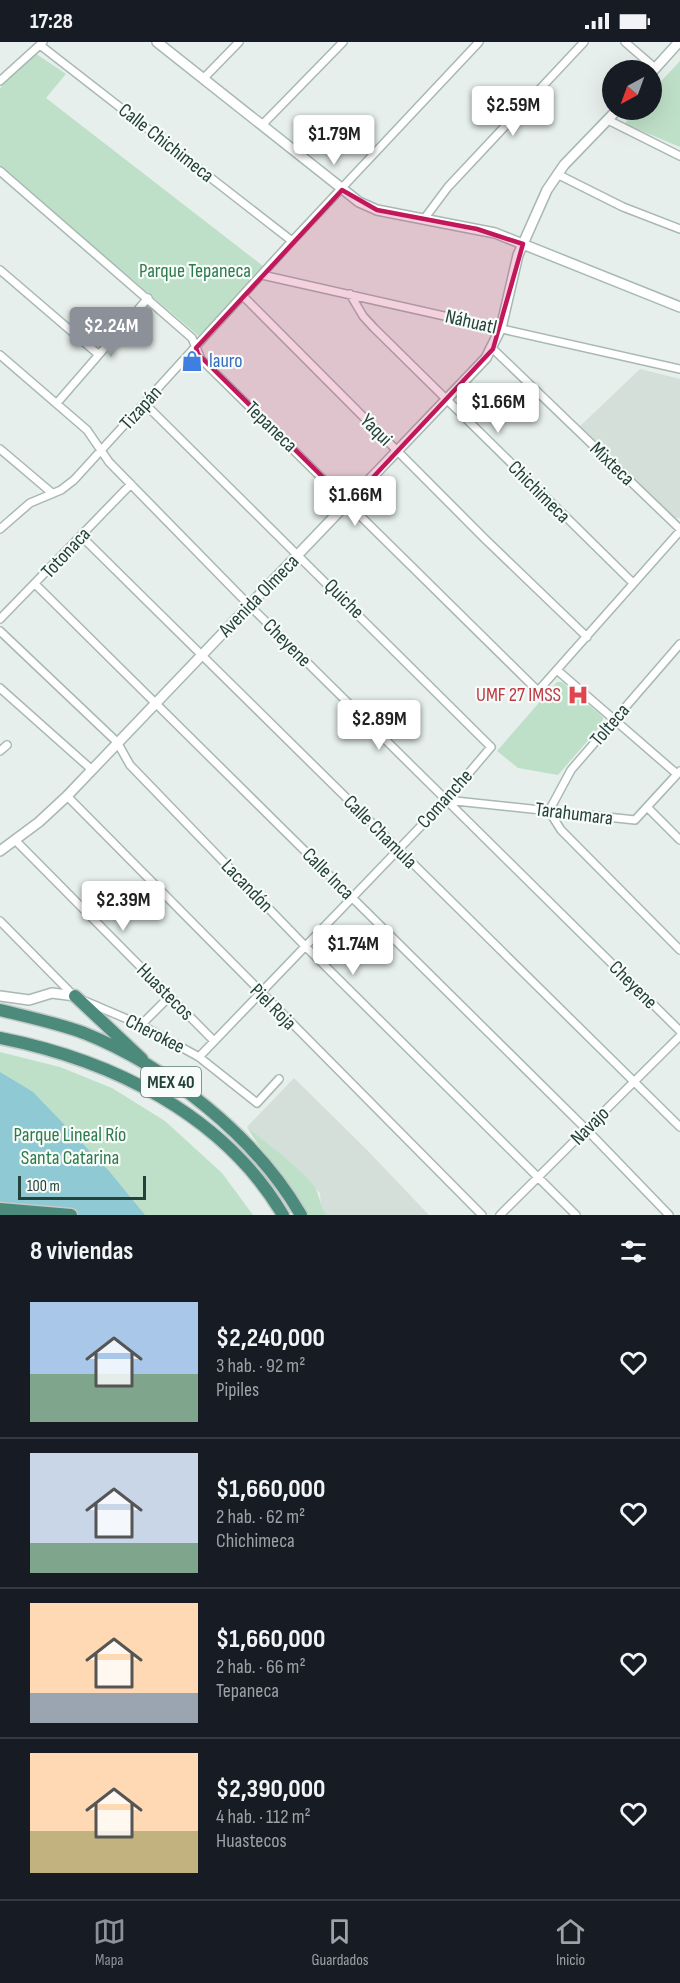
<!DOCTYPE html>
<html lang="es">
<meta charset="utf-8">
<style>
body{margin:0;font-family:"Sofia Sans Condensed",sans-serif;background:#20242c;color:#f1f3f6;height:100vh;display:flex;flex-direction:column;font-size:22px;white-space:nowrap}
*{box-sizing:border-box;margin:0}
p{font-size:20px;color:#9ea1a6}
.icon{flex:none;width:33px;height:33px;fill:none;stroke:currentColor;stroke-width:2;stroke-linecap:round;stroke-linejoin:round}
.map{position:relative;height:1173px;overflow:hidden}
.details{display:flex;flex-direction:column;background:#171b24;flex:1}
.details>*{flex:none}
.needle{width:39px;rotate:221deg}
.tools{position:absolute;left:602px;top:18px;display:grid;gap:12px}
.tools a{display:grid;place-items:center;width:60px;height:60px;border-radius:50%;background:#171b24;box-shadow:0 6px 24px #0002;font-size:30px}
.scale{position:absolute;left:18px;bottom:15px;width:128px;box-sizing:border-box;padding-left:6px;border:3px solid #24423a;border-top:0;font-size:16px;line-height:21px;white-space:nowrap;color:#24423a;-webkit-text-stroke:4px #f7fbf9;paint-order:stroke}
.price{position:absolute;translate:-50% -51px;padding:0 14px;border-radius:6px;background:#fff;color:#222;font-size:20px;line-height:39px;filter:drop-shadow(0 2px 3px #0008)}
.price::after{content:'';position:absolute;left:50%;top:36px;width:18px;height:14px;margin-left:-9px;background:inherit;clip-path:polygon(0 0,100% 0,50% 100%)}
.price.selected{background:#8c9099;color:#fff}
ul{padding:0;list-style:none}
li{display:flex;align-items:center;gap:18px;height:150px;padding:0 30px}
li+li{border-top:2px solid #363941}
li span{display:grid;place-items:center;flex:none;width:168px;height:120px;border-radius:0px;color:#555}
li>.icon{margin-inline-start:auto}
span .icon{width:72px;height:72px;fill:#fffc;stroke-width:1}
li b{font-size:26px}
h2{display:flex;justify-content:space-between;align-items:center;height:72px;padding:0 30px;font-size:26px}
.status{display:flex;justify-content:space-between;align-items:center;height:42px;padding:0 30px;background:#171b24;direction:ltr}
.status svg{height:16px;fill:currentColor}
.tabs{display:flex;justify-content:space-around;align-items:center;height:84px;border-top:2px solid #363941;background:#171b24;font-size:16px;color:#9ea1a6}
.tabs a{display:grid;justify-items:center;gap:3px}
.tabs .selected{color:#8c9099}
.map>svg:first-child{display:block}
</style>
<div class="status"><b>17:28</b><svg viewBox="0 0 49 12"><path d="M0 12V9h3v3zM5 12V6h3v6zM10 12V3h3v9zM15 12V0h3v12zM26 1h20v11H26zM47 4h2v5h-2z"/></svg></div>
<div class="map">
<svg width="680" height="1173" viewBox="0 0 680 1173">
<rect width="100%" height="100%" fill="#e6efeb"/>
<path fill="#d4dfda" d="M640,327L680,337V476H675L579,385Z
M294,1036L368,1109L429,1173H327L321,1167L320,1151L247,1085Z"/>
<path fill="#bfe0c8" d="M35,11L66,32L46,56L263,224L201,296L0,125V46Z
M680,19V105L625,82L635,68H651V50Z
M557,640H562L603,675V681L558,733L518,726L497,709Z
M0,1010L60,1025L112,1046L165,1079L222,1131L253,1173H0Z
M247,1085C268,1103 293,1120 311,1140C321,1151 318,1163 327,1173H303Z"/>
<path fill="#8ec9d4" d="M0,1030L33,1050L109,1129L145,1173H0Z"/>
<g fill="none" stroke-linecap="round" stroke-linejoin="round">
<defs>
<path id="minor" d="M625,0L655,26
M40,3L292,199
M203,37L239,0
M0,39L43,0
M608,78L680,114
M262,83L343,0
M0,129L192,296L201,317L538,649L680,489
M557,132L623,165L680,187
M424,177L448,145L584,0
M0,228L98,312
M262,233L680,327
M350,252L363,274L374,286L633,541
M243,254L485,497L587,595
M493,307L680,487
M0,313L87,388L109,420L250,564L680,989
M57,361L148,256
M144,361L491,705L446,758L199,1015
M0,407L52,451
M0,487L30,461L61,448L74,438L292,199L479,0
M82,495L680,1085
M36,543L587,1088L669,1173
M0,577L131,442
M0,589L117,700L130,723L305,904L576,1173
M680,602L571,728L549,769L561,788L680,908
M557,628L677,732
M0,646L91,727
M0,709L7,703
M67,754L482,1173
M446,758L635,778L680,729
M648,766L680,798
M15,798L214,999
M0,879L74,954
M85,959L141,983L199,1015L257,1061L279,1037
M141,983L169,955
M500,1173L680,994"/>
<path id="tertiary" d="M157,0L359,160L377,168L495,191L680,265
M651,31L679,0
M0,809L39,780L67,754L486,316L501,286L518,213L547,148L564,123L617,68
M0,954L29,958L52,951L75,954"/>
<path id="trunk" d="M75,954L142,1017
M0,968C28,975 57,981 84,991C167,1024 256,1095 301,1173
M0,996C111,1018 223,1072 283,1173
M0,1167L71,1173"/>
</defs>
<use href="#minor" stroke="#a8b8b2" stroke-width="10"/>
<use href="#tertiary" stroke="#a8b8b2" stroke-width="12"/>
<use href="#trunk" stroke="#c2cac8" stroke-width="15"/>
<use href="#minor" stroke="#fff" stroke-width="7"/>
<use href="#tertiary" stroke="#fff" stroke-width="9"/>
<use href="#trunk" stroke="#4c8a7c" stroke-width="12"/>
</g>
<path fill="#c2185b" fill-opacity="0.2" stroke="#c2185b" stroke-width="4.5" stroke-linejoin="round" d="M342,148L377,168L477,187L523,202L493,307L349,461L198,312L196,306Z"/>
<defs>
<symbol id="shop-bare" viewBox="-9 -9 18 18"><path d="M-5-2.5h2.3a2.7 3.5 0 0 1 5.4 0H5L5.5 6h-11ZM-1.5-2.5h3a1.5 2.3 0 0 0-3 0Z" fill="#3f7fe0" stroke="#f7fbf9" stroke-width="2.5" paint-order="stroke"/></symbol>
<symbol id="hospital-bare" viewBox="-9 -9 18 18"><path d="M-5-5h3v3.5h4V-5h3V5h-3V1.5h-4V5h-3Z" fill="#e0444e" stroke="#f7fbf9" stroke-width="2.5" paint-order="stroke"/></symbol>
</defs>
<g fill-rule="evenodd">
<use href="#shop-bare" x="177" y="304" width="30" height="30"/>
<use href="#hospital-bare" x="563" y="638" width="30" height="30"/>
</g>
<g text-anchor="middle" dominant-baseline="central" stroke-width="4.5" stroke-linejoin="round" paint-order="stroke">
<rect fill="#f7fbf9" stroke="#637a73" stroke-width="1.5" x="141" y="1025" width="60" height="30" rx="4.5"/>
<g font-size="18" font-weight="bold" fill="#24423a">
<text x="171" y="1040">MEX 40</text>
</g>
<g font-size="20" fill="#24423a" stroke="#f7fbf9">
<text transform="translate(166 101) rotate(38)">Calle Chichimeca</text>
<text transform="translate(471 280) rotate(13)">Náhuatl</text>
<text transform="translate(141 366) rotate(-48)">Tizapán</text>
<text transform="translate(271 385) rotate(44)">Tepaneca</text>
<text transform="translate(376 388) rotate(45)">Yaqui</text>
<text transform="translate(612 422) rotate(44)">Mixteca</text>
<text transform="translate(539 450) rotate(45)">Chichimeca</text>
<text transform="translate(66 511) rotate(-47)">Totonaca</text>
<text transform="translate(259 554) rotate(-46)">Avenida Olmeca</text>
<text transform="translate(344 557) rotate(45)">Quiche</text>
<text transform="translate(287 601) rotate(45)">Cheyene</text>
<text transform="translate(610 683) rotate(-49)">Tolteca</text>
<text transform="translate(445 757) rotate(-48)">Comanche</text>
<text transform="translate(574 772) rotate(7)">Tarahumara</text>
<text transform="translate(380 790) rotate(45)">Calle Chamula</text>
<text transform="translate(328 832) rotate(45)">Calle Inca</text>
<text transform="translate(247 844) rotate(46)">Lacandón</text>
<text transform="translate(633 943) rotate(45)">Cheyene</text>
<text transform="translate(165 950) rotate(45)">Huastecos</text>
<text transform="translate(273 965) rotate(45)">Piel Roja</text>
<text transform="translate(155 992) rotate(27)">Cherokee</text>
<text transform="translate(590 1084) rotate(-45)">Navajo</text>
</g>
<g font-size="20" fill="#2d7a4b" stroke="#f7fbf9">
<text x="195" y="229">Parque Tepaneca</text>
<text x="70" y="1093">Parque Lineal Río<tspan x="70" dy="23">Santa Catarina</tspan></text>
</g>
<g font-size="20" fill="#366cbe" stroke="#f7fbf9" text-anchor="start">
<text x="209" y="319">lauro</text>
</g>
<g font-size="20" fill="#be3a42" stroke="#f7fbf9" text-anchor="end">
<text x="561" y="653">UMF 27 IMSS</text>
</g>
</g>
</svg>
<div class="tools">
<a><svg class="needle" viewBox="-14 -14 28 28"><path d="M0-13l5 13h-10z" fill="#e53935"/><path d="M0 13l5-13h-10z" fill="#9ea1a6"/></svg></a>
</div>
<div class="scale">100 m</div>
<b class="price" style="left:513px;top:95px">$2.59M</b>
<b class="price" style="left:334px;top:124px">$1.79M</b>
<b class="price selected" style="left:111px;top:316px">$2.24M</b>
<b class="price" style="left:498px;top:392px">$1.66M</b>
<b class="price" style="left:355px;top:485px">$1.66M</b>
<b class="price" style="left:379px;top:709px">$2.89M</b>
<b class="price" style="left:123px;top:890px">$2.39M</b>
<b class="price" style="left:353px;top:934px">$1.74M</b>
</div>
<section class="details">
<h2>8 viviendas<svg class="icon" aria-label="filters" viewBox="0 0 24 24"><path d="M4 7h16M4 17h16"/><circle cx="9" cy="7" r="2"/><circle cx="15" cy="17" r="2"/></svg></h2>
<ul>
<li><span style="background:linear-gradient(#a9c7e8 60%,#7fa58c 0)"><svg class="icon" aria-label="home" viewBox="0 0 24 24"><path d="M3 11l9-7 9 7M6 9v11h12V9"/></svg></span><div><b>$2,240,000</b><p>3 hab. · 92 m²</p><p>Pipiles</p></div><svg class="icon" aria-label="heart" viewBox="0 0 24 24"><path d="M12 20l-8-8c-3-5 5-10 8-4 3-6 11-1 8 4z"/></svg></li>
<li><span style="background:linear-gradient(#c9d6e8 75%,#7fa58c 0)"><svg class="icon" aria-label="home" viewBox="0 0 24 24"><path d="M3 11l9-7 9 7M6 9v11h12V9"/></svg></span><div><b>$1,660,000</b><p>2 hab. · 62 m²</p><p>Chichimeca</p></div><svg class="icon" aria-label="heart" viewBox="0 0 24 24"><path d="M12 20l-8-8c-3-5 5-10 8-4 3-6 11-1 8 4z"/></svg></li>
<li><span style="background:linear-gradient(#ffd9b3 75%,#9aa5b1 0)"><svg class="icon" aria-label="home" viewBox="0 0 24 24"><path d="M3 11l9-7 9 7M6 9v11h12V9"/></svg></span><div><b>$1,660,000</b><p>2 hab. · 66 m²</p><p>Tepaneca</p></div><svg class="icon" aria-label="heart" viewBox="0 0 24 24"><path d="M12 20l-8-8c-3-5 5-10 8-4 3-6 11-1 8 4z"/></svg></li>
<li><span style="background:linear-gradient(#ffd9b3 65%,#c2b280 0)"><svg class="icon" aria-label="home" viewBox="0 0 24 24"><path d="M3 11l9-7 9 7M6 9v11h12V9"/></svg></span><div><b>$2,390,000</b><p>4 hab. · 112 m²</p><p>Huastecos</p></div><svg class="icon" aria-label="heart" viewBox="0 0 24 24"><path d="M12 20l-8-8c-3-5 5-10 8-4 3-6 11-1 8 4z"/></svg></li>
</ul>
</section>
<nav class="tabs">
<a class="selected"><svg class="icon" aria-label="map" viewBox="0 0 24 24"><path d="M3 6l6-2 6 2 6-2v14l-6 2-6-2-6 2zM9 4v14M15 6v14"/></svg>Mapa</a>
<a><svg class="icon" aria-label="saved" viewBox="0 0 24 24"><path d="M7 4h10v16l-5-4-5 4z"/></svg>Guardados</a>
<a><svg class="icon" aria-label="home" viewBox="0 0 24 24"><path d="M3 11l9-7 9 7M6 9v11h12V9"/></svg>Inicio</a>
</nav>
